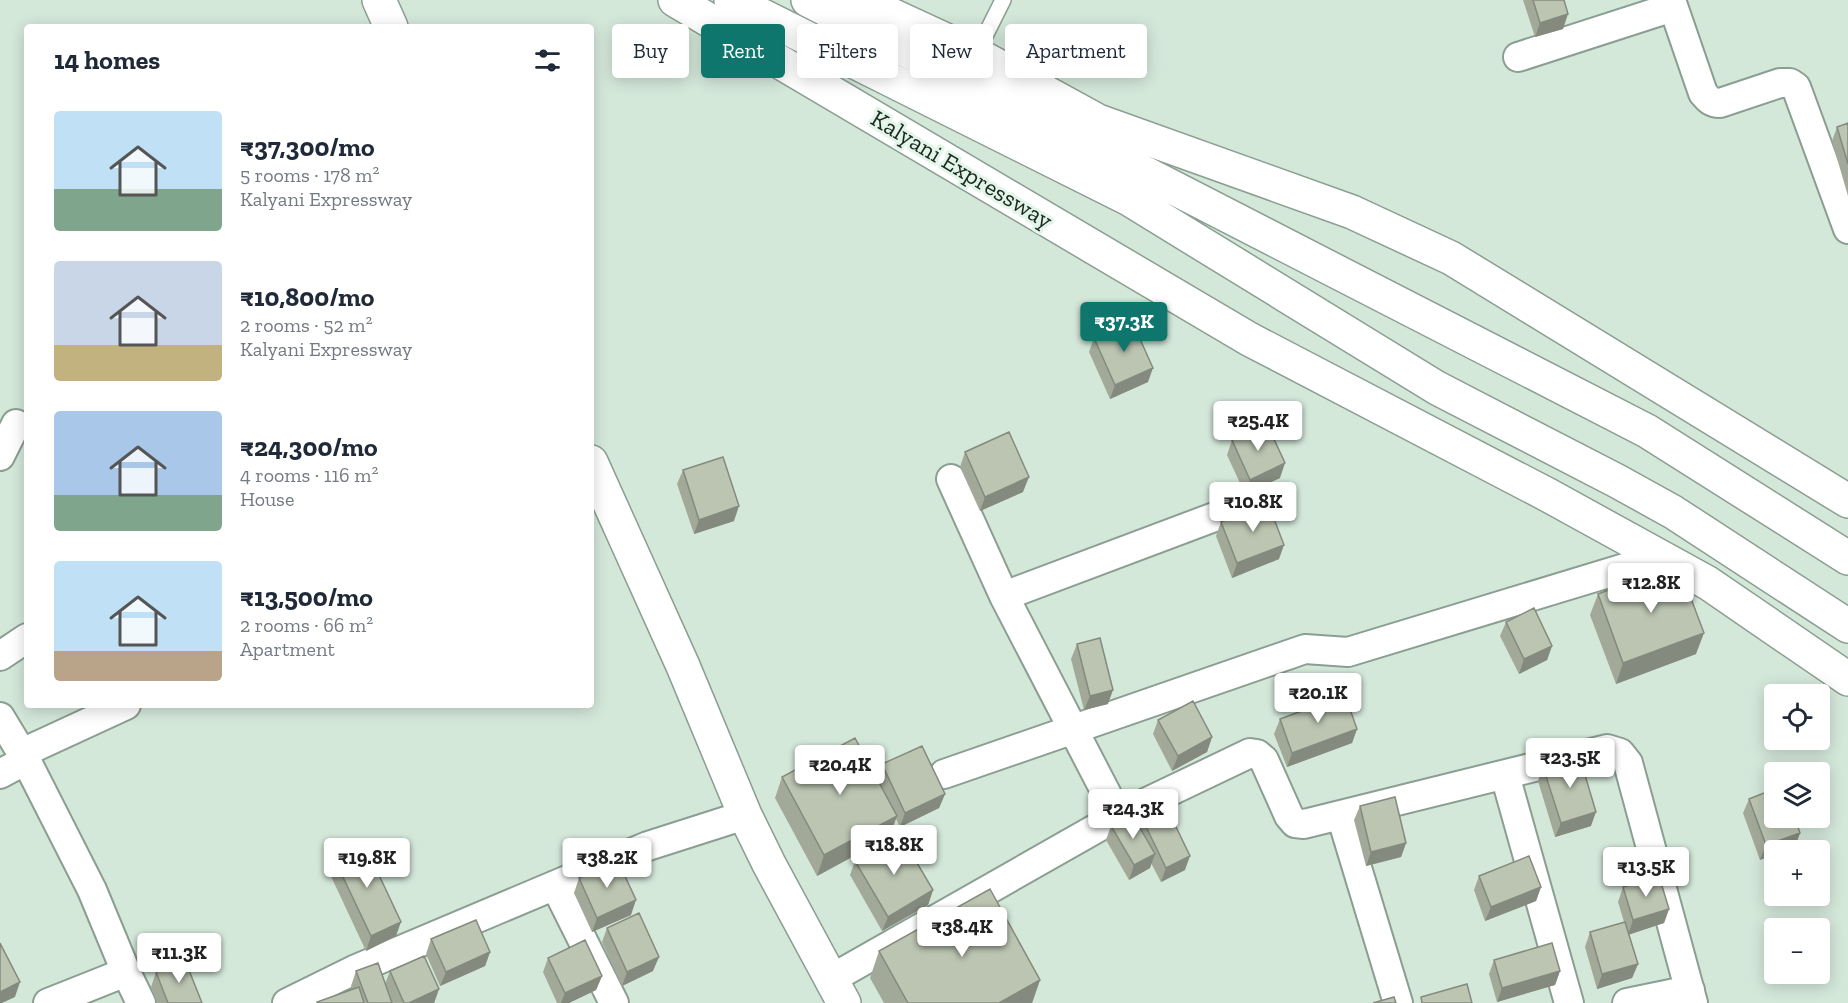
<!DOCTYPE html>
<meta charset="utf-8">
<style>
body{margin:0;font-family:"Zilla Slab",serif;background:#f2f2f3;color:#1f2937;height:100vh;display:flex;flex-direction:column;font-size:22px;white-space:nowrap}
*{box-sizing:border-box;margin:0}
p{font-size:20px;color:#747a83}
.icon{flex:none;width:33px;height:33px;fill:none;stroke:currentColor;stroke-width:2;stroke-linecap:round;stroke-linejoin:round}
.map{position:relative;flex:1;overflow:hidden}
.sheet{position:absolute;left:24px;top:24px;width:570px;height:684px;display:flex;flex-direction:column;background:#fff;border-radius:6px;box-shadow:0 3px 15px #0003}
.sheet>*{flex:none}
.guide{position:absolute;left:612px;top:24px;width:570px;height:54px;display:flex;gap:12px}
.tools{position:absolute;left:1764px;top:684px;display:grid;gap:12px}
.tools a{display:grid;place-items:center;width:66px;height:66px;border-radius:6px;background:#fff;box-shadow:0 3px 15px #0003;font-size:30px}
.price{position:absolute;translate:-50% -51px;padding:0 14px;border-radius:6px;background:#fff;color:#222;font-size:20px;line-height:39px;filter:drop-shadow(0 2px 3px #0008)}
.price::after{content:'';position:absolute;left:50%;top:36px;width:18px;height:14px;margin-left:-9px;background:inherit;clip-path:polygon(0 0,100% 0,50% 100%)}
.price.on{background:#0f766e;color:#fff}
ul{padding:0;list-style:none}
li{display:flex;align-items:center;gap:18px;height:150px;padding:0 30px}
li span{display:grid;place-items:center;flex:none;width:168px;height:120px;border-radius:6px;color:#555}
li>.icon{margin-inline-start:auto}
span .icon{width:72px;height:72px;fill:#fffc;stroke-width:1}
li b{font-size:26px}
h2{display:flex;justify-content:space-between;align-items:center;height:72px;padding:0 30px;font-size:26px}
.tag{padding:0 21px;border-radius:6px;background:#fff;box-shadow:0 3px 15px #0003;font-size:21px;line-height:54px}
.tag.on{background:#0f766e;color:#fff}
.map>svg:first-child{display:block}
</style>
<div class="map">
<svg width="1848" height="1003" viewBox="0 0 1848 1003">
<rect width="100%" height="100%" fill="#d4e8da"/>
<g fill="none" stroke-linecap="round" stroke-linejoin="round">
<defs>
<path id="service" d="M976,54L1003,0"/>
<path id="minor" d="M1671,0L1703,93C1708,99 1711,103 1720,103L1780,83H1790L1796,87L1848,229
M1518,57L1673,7
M0,456L16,424
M1004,596L1241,507
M0,656L27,638
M0,717L26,760L92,890L126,972
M22,753L126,705
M0,774L26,760
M944,774L1305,649L1348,652L1661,557
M1505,775L1569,1003
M1341,815L1398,1003
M1118,816L1250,753L1257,754L1264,760L1289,816L1295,823L1304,824L1607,749L1620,753L1628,763L1693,1003
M555,885L614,1003
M831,979L1118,816L1004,596L951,479
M48,1003L126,972L141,1003
M287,1003L354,970L648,846L745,815
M1627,1003L1690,990"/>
<path id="tertiary" d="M379,0L391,27
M591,462L683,666L745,815L769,864L844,1003"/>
<path id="trunk" d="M675,0L1249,339L1548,495L1708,583L1848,679
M859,0L976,54L1098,121L1352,212L1451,258L1848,501"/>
<path id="motorway" d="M731,0L1129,199L1437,388L1617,481L1673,512L1848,626
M808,0L1647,431L1848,558"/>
</defs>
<use href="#service" stroke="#8a9e91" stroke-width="18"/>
<use href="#minor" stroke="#8a9e91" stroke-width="32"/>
<use href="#tertiary" stroke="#8a9e91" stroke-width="36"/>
<use href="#trunk" stroke="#8a9e91" stroke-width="36"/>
<use href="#motorway" stroke="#8a9e91" stroke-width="36"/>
<use href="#service" stroke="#fff" stroke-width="15"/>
<use href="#minor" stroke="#fff" stroke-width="28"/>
<use href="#tertiary" stroke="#fff" stroke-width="33"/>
<use href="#trunk" stroke="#fff" stroke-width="33"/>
<use href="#motorway" stroke="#fff" stroke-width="33"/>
</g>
<path fill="#a2a999" d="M1523,0H1564L1563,29L1535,37Z
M1848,123V196L1832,141L1837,127Z
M1094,338L1148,382L1110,399L1089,352Z
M1232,440L1280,478L1245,494L1227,455Z
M965,452L1023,492L980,511L960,467Z
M683,470L734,521L694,534L677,484Z
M1221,522L1279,559L1232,578L1216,536Z
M1598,594L1696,654L1616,684L1590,615Z
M1506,622L1552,646L1547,660L1519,674L1500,636Z
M1077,644L1108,704L1084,710L1071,659Z
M1280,719L1357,729L1352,743L1287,767L1274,734Z
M1158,720L1212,737L1207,752L1172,771L1153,734Z
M882,764L945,794L939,808L900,827L896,819L889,837L817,876L775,798L782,777L877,779Z
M1543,767L1591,826L1555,837L1538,781Z
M1749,799L1800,833L1795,847L1785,850H1774L1760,860L1743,813Z
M1360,806L1406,843L1401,857L1366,866L1354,820Z
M1139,812L1185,870L1161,882L1151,863L1150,868L1129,880L1106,840L1111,826L1136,820Z
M333,856L396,936L366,951L328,870Z
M855,861L933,890L928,905L882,931L850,875Z
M1479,876L1541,887L1536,901L1485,921L1474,890Z
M579,878L631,915L592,932L574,893Z
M1623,887L1669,909L1664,923L1629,934L1638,964L1632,978L1597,989L1585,947L1590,932L1624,922L1618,902Z
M607,928L653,971L622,986L602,942Z
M431,939L490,952L485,966L440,986L426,954Z
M879,951L1040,980L1032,1003H884L870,978Z
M548,958L602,976L596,990L569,1003H557L543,972Z
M1494,960L1560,971L1555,985L1497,1002L1489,974Z
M356,971L385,984L390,971L439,989L434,1003H317L353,990L351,986Z
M156,972L202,1003H157L151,987Z"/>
<path fill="#848a7d" d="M1568,14L1563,29L1535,37L1540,23Z
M1153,368L1148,382L1110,399L1115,385Z
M1285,463L1280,478L1245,494L1250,480Z
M1029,477L1023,492L980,511L985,497Z
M739,506L734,521L694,534L699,520Z
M1284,545L1279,559L1232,578L1237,563Z
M1704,633L1696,654L1616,684L1623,663Z
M1552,646L1547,660L1519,674L1524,659Z
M1113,690L1108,704L1084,710L1090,696Z
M1357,729L1352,743L1287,767L1292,753Z
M1212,737L1207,752L1172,771L1178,756Z
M945,794L939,808L900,827L905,813Z
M1596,812L1591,826L1555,837L1561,823Z
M897,816L889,837L817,876L824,855Z
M1800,833L1795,847L1785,850H1774V855L1760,860L1766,845Z
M1406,843L1401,857L1366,866L1371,852Z
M1155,854L1150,868L1129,880L1134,865Z
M1190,856L1185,870L1161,882L1166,868Z
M1541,887L1536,901L1485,921L1491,907Z
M933,890L928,905L882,931L888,917Z
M636,900L631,915L592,932L597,918Z
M1669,909L1664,923L1628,935L1633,920Z
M401,922L396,936L366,951L371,936Z
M490,952L485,966L440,986L446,972Z
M659,957L653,971L622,986L627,972Z
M1638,964L1632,978L1597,989L1602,974Z
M1560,971L1555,985L1497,1002L1502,988Z
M602,976L596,990L569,1003H561L565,993Z
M1040,980L1032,1003H999Z
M20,982L15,997L2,1003H0V992Z
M439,989L434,1003H409Z"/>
<path fill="#bcc5b2" stroke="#848a7d" stroke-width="1.5" d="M1533,0H1564L1568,14L1540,23Z
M1848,123V164L1837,127Z
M1132,321L1153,368L1115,385L1094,338Z
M1267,424L1285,463L1250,480L1232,440Z
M1009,432L1029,477L985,497L965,452Z
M723,457L739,506L699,520L683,470Z
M1268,503L1284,545L1237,563L1221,522Z
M1678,564L1704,633L1623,663L1598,594Z
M1534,608L1552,646L1524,659L1506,622Z
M1100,638L1113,690L1090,696L1077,644Z
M1345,695L1357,729L1292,753L1280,719Z
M1193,701L1212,737L1178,756L1158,720Z
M855,738L897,816L824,855L782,777Z
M922,746L945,794L905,813L882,764Z
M1579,755L1596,812L1561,823L1543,767Z
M1774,789V818H1795L1800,833L1766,845L1749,799Z
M1395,797L1406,843L1371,852L1360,806Z
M1163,800L1190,856L1166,868L1139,812Z
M1132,814L1155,854L1134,865L1111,826Z
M900,834L933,890L888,917L855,861Z
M363,841L401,922L371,936L333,856Z
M1529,856L1541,887L1491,907L1479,876Z
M618,861L636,900L597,918L579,878Z
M1659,876L1669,909L1633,920L1623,887Z
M990,889L1040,980L999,1003H908L879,951Z
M639,913L659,957L627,972L607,928Z
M476,920L490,952L446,972L431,939Z
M1625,922L1638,964L1602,974L1590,932Z
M585,940L602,976L565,993L548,958Z
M0,943L20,982L0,992Z
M1552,943L1560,971L1502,988L1494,960Z
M424,956L439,989L409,1003H404L390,971Z
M185,960L202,1003H168L156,972Z
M378,963L392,1003H368L356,971Z
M1467,984L1472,1003H1422L1421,997Z
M359,987L364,1003H318L317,1002Z
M1394,997L1396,1003H1373Z"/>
<g text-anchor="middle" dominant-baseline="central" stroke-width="6" stroke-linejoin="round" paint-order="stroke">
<g font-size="24" fill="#1e2621" stroke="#e1f5e8">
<text transform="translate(962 169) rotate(31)">Kalyani Expressway</text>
</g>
</g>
</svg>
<div class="tools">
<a><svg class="icon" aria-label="locate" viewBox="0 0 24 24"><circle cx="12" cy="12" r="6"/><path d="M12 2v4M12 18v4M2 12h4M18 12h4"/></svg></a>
<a><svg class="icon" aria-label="layers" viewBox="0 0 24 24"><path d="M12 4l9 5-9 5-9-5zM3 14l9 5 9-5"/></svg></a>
<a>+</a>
<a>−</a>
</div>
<b class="price on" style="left:1124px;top:353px">₹37.3K</b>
<b class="price" style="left:1258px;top:452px">₹25.4K</b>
<b class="price" style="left:1253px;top:533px">₹10.8K</b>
<b class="price" style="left:1651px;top:614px">₹12.8K</b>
<b class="price" style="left:1318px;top:724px">₹20.1K</b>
<b class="price" style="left:1570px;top:789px">₹23.5K</b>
<b class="price" style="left:840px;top:796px">₹20.4K</b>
<b class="price" style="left:1133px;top:840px">₹24.3K</b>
<b class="price" style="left:894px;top:876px">₹18.8K</b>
<b class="price" style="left:367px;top:889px">₹19.8K</b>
<b class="price" style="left:607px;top:889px">₹38.2K</b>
<b class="price" style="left:1646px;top:898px">₹13.5K</b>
<b class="price" style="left:962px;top:958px">₹38.4K</b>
<b class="price" style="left:179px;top:984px">₹11.3K</b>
<div class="guide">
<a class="tag">Buy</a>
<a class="tag on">Rent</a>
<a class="tag">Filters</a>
<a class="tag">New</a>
<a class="tag">Apartment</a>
</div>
<section class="sheet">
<h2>14 homes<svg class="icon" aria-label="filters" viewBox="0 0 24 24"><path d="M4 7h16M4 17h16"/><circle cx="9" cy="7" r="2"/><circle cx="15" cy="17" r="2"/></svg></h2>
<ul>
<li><span style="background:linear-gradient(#bfe0f5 65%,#7fa58c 0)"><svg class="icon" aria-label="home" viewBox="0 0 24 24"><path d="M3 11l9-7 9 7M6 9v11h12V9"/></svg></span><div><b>₹37,300/mo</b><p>5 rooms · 178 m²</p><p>Kalyani Expressway</p></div></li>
<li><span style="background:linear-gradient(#c9d6e8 70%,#c2b280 0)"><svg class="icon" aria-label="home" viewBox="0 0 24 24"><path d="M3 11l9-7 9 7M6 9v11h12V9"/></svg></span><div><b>₹10,800/mo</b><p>2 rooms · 52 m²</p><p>Kalyani Expressway</p></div></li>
<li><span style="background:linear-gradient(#a9c7e8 70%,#7fa58c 0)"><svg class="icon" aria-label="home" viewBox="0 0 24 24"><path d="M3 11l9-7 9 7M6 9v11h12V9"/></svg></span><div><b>₹24,300/mo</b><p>4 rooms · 116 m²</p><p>House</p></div></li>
<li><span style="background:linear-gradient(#bfe0f5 75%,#b9a48a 0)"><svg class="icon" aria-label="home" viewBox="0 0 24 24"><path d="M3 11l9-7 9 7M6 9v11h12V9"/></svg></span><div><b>₹13,500/mo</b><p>2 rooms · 66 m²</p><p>Apartment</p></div></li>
</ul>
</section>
</div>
